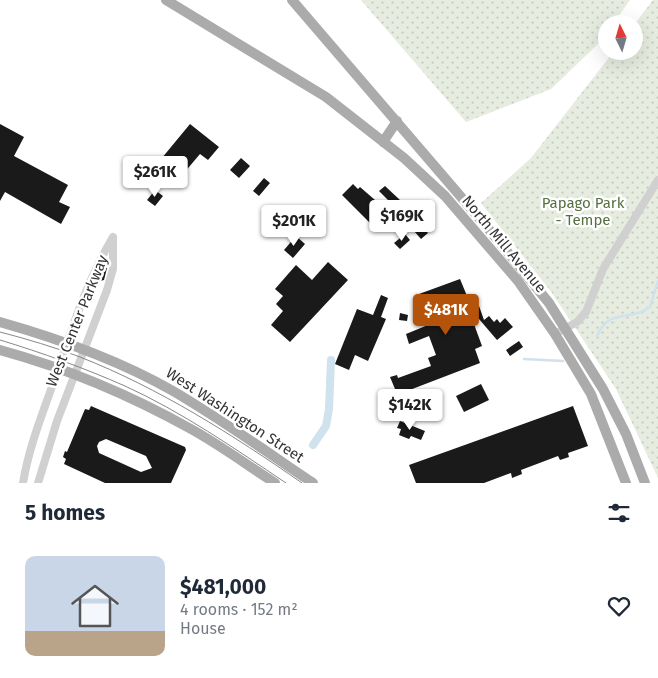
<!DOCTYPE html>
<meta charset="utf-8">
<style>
body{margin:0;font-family:"Fira Sans",sans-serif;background:#f2f2f3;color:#1f2937;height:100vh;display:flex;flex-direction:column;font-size:19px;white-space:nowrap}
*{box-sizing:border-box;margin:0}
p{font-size:16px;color:#747a83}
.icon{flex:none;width:28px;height:28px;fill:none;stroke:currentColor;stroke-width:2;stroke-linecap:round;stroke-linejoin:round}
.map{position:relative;height:483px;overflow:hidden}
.details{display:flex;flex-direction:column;background:#fff;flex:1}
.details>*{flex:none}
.needle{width:32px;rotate:355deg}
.fabs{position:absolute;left:598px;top:15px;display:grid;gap:10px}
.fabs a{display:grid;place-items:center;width:45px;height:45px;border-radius:50%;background:#fff;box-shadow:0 5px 20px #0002;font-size:25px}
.price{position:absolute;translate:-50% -42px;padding:0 11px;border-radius:5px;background:#fff;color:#222;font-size:16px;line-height:32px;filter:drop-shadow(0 1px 2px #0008)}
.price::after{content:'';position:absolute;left:50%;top:30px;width:15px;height:11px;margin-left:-8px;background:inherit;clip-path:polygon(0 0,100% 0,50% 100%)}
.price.selected{background:#b45309;color:#fff}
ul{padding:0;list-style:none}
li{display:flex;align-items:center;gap:15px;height:125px;padding:0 25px}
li+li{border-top:1px solid #e0e1e3}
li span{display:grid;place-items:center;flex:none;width:140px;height:100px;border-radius:10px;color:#555}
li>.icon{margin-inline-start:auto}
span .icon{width:60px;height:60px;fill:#fffc;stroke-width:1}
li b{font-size:21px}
h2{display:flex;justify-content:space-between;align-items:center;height:60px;padding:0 25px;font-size:21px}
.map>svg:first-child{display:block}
</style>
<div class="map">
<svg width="658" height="483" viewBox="0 0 658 483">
<defs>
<pattern id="green-dots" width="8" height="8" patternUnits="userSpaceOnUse" patternTransform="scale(1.25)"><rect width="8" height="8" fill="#e6ecdf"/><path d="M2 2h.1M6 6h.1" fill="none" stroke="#c6cbc0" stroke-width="1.8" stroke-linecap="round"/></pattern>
</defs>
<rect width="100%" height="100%" fill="#fff"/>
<path fill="url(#green-dots)" d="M361,0H630L613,24H606V33L599,43L551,89L466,122Z
M653,0H658V478L616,389L552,293L481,203L531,158L614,51H634V25Z"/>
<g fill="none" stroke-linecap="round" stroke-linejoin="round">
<path stroke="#cfe2ee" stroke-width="2.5" d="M597,336C609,307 631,322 650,307L658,281
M524,359L563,361"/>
<path stroke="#cfe2ee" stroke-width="8" d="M313,445L326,426L329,409L331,360"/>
</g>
<path fill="#1a1a1a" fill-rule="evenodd" d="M0,124L24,137L14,156L68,185L59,202L70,207L61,224L5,192L0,201Z
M190,124L219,147L208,160L200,154L172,187L152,170Z
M241,158L250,166L239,178L230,170Z
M264,178L270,183L259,196L253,191Z
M353,184L358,189L360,187L375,200L372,203L383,213L372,225L342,195Z
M385,186L400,200L394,206L379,191Z
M155,190L163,196L155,206L147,200Z
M421,225L428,233L421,239L414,231Z
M405,234L410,240L400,249L394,243Z
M296,236L305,244L293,258L284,250Z
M328,262L348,280L290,342L271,325L283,311L276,304L283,296L275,289L296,265L312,280Z
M104,267L107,268L104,280L100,281L98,278Z
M460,279L472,308L479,306L484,320L489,316L494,322L497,319L500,323L505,318L513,327L497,340L467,305L482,346L475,349L480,363L394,396L395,399L382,403L379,395L395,389L390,377L397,375L398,378L431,366L428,358L436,355L429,336L409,344L406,334L428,325L419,324L413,307L422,303L419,294Z
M381,295L388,298L381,317L386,319L368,361L355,355L349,370L335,364L357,309L373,315Z
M400,313L408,315L407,321L399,320Z
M519,341L523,347L510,356L506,350Z
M481,384L489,400L464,412L456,396Z
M91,406L185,447L186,450L171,483H105L64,464L66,459L63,457L65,451L67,452L85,409L89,410ZM106,439L146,456L152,468L141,472L99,453L97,446L99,442Z
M573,406L588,446L568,453L569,457L560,460L558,456L521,470L522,474L512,478L511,473L484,483H416L409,465Z
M400,421L425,431L421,440L411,436L409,439L399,435L401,429L397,428Z"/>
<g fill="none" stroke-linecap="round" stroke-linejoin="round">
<path stroke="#d0d0d0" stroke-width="8" d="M555,334L577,322L586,312L603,269L658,180
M23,483C29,447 42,415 54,381C71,332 86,282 113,237
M38,483L57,421L107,290L113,269V239"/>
<path stroke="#ababab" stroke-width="10" d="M166,0L326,97L404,158L445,196L518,281L555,334L591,394L626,483
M292,0L492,233L549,303L603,389L626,434L645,483
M383,142L397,121
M0,322C60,339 119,360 173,391C221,419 267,452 313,483
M0,350C66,368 132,396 191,429C220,445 247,465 275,483"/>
<path stroke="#888" stroke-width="1" d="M0,332C27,339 54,347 80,357C159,388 233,435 302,483
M0,340C43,353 84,368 125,386C182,412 234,448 286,483"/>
</g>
<g text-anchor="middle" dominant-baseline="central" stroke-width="5" stroke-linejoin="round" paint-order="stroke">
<g font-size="15" fill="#56703f" stroke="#fff">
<text x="583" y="203">Papago Park<tspan x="583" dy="17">- Tempe</tspan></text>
</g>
<g font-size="15" fill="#333" stroke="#fff">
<text transform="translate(504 244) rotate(50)">North Mill Avenue</text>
<text transform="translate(77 321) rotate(-68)">West Center Parkway</text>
<text transform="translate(235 415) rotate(33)">West Washington Street</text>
</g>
</g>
</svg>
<div class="fabs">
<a><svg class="needle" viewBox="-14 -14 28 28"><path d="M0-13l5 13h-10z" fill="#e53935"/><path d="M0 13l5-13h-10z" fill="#747a83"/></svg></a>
</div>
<b class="price" style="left:155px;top:198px">$261K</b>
<b class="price" style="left:402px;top:242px">$169K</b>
<b class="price" style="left:294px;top:247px">$201K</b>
<b class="price selected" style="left:446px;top:336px">$481K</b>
<b class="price" style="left:410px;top:431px">$142K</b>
</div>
<section class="details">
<h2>5 homes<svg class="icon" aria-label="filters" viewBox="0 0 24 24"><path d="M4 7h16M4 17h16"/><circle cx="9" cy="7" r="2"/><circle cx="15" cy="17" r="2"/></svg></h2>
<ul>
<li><span style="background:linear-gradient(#c9d6e8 75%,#b9a48a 0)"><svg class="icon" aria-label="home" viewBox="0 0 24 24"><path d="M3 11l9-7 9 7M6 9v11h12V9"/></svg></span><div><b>$481,000</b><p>4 rooms · 152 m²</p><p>House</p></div><svg class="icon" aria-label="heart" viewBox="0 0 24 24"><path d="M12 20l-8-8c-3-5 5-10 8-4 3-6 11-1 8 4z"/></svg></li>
</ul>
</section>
